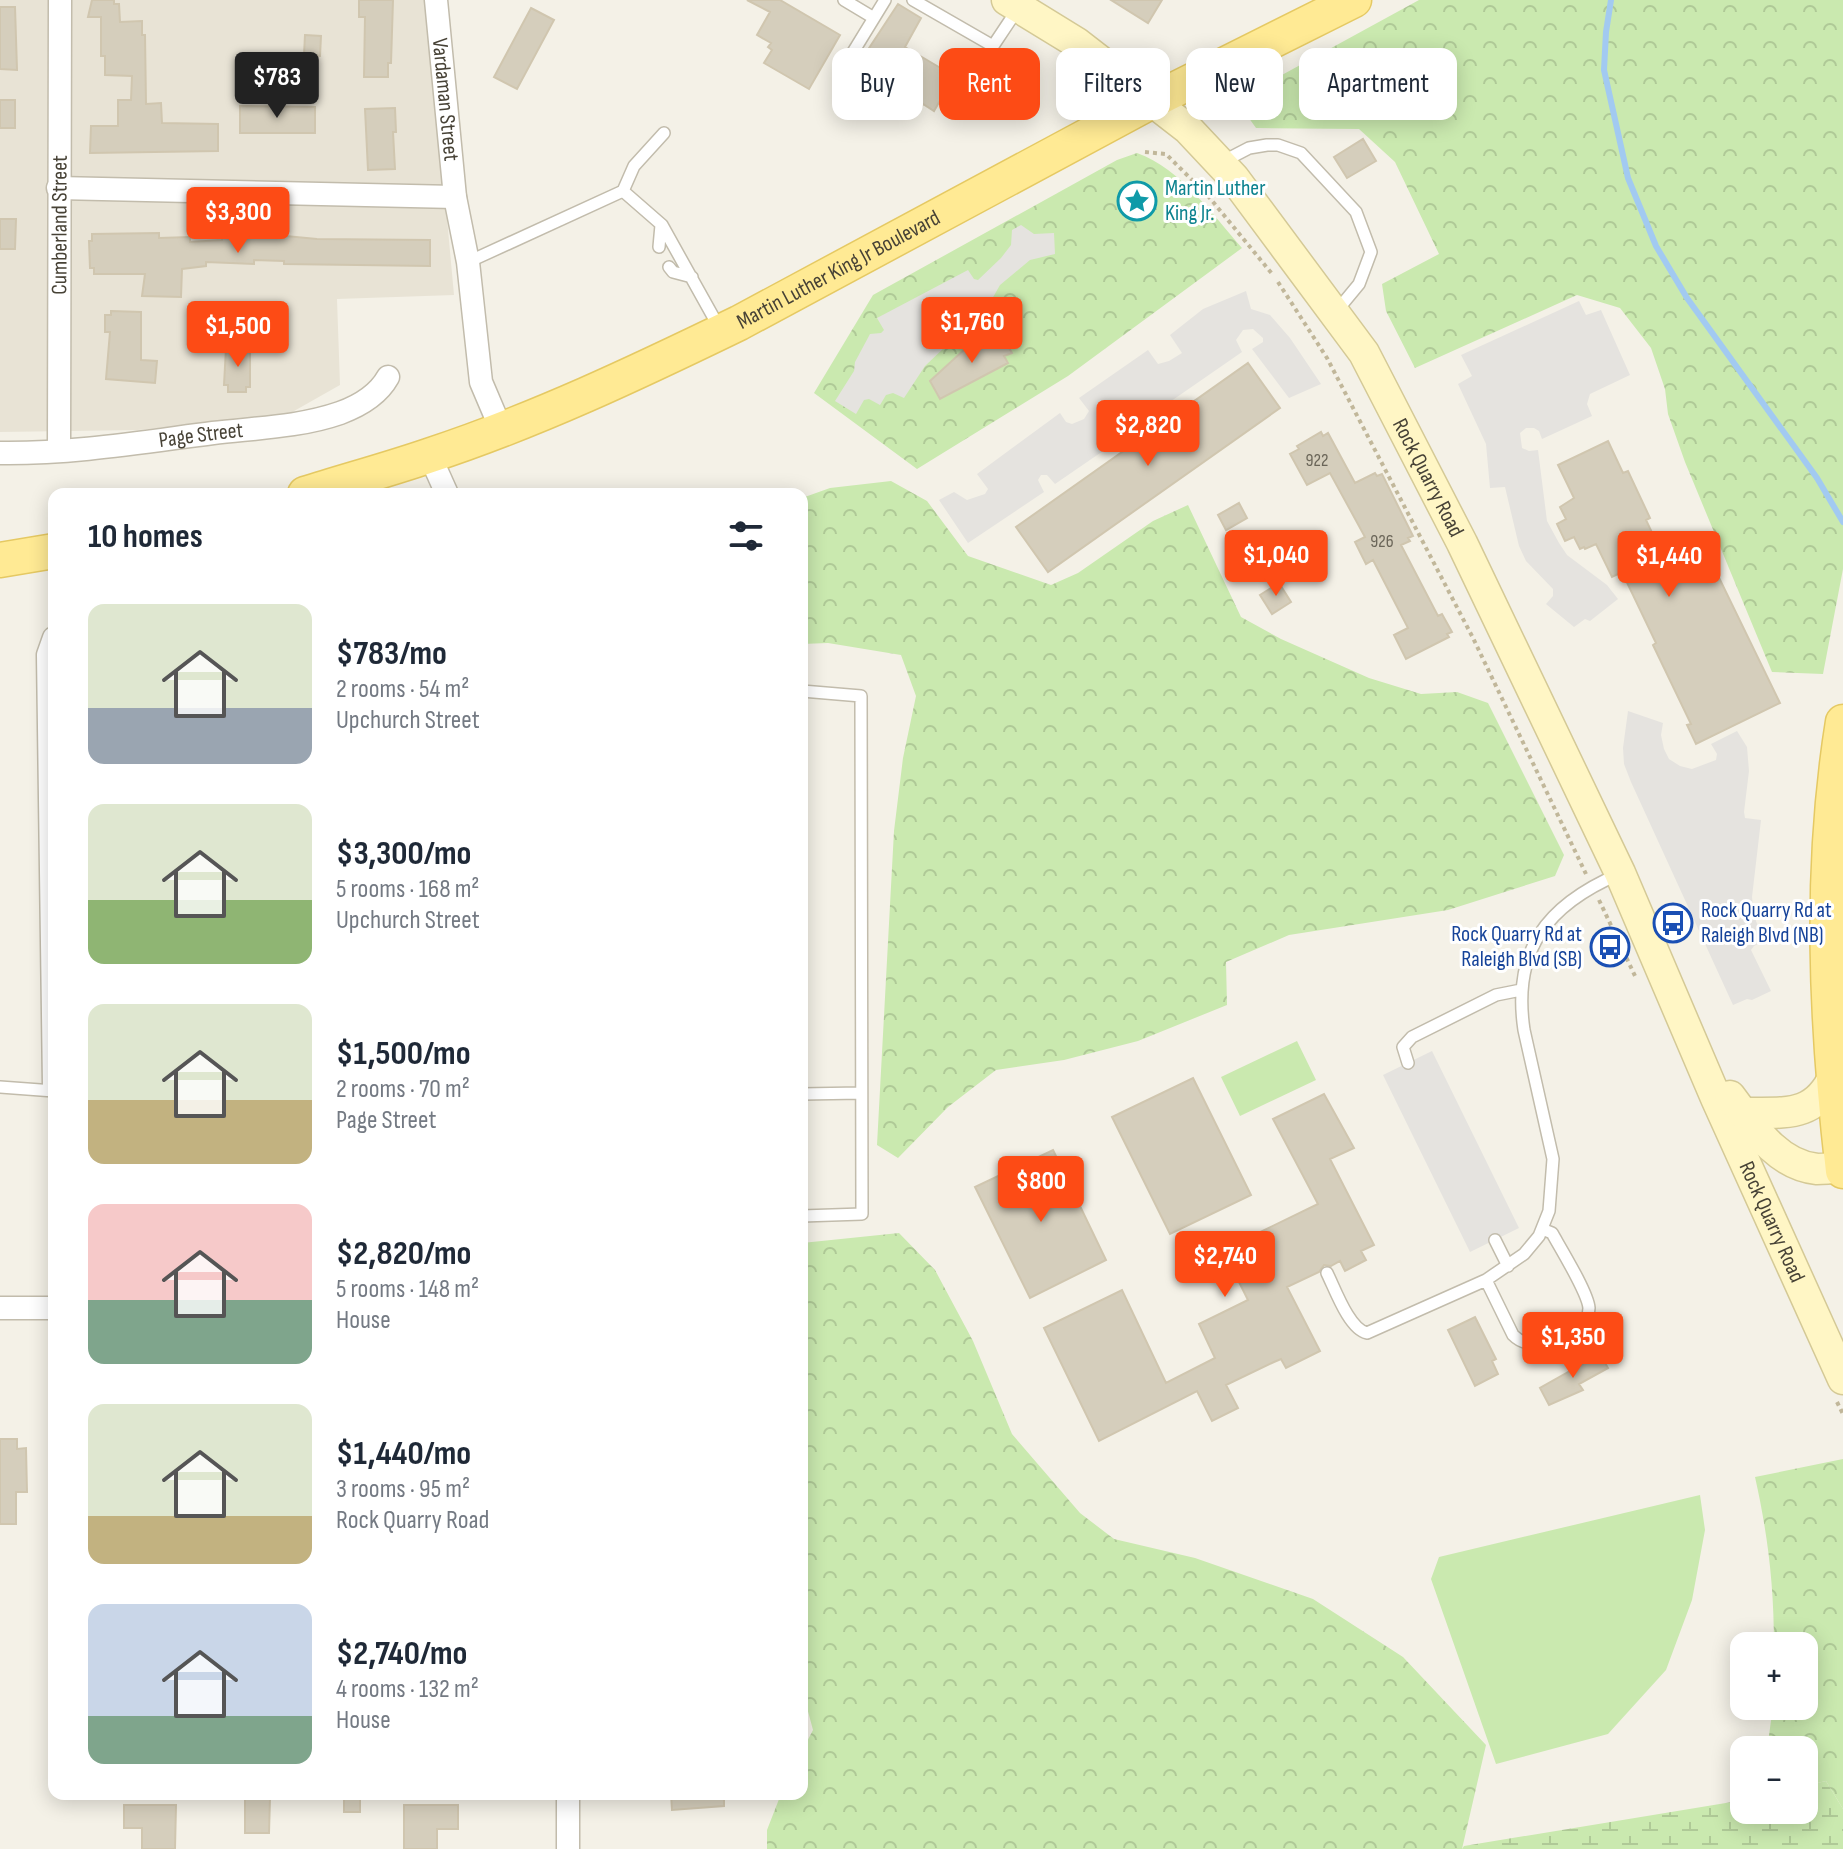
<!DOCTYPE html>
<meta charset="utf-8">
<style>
body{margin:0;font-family:"Sofia Sans Condensed",sans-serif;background:#f2f2f3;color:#1f2937;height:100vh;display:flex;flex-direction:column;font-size:30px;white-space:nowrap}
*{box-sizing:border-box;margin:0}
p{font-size:26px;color:#747a83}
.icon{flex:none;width:44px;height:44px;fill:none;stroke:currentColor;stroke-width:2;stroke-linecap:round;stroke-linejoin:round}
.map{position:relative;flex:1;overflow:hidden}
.details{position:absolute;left:48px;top:488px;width:760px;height:1312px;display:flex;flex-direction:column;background:#fff;border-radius:16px;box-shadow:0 4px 20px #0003}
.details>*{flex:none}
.hud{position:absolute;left:832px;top:48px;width:760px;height:72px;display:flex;gap:16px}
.buttons{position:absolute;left:1730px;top:1632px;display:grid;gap:16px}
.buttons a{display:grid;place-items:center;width:88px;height:88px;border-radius:16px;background:#fff;box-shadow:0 4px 20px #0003;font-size:40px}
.price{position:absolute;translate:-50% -68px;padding:0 18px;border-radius:8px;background:#fd4b15;color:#fff;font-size:26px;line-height:52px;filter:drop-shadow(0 2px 4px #0008)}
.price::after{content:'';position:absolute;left:50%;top:48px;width:24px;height:18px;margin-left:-12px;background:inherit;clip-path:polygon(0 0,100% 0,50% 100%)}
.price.active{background:#222;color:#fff}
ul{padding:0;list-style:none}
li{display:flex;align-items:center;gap:24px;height:200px;padding:0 40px}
li span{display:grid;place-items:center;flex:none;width:224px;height:160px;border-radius:16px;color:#555}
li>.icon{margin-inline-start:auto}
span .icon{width:96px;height:96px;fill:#fffc;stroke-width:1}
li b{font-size:34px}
h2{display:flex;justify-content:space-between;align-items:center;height:96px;padding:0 40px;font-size:34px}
.pill{padding:0 28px;border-radius:16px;background:#fff;box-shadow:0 4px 20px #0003;font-size:28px;line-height:72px}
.pill.active{background:#fd4b15;color:#fff}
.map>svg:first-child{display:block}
</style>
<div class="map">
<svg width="1843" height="1849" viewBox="0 0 1843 1849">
<defs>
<pattern id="forest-crowns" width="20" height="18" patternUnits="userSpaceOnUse" patternTransform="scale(2)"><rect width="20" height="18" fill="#cae9af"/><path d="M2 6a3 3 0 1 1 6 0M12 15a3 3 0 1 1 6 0" fill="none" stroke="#afc997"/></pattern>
<pattern id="wetland-marsh" width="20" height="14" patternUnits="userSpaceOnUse" patternTransform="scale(2)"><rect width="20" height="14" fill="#cae9af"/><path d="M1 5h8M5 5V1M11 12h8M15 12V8" fill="none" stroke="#afc997"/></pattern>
</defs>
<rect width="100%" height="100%" fill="#f4f1e7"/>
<path fill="#e8e3d5" d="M0,0H427L454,295L337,299L340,385L287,415L138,430L0,432Z"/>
<path fill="#cae9af" d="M1297,1041L1316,1080L1240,1116L1221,1077Z
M1700,1495L1705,1530L1692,1600L1666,1670L1608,1734L1496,1764L1431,1579L1439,1557Z"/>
<path fill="url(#forest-crowns)" d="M1419,0H1843V569L1823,674L1772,672L1685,462L1668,414L1665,389L1651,348L1620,308L1577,295L1415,368L1386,311L1382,284L1439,254L1395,162L1359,129L1256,128L1236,100Z
M1137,153C1181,169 1212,214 1242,248L1068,376L917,469L814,393L873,295L1117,160Z
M891,481L927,501L968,556L1051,585L1078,573L1153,521L1188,505L1241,617L1281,639L1369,678L1421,694L1457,692L1488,703L1564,855L1555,876L1448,910L1289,935L1226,962L1227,1005L1138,1041L1064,1060L996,1070L948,1107L898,1158L877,1145L894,831L903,758L916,696L901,655L828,643L802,644V498L830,488Z
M899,1233L935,1270L973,1341L1012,1434L1080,1513L1114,1539L1195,1558L1313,1599L1403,1657L1486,1745L1462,1849H767V1830L781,1794H802V1751L813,1730L802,1689V1243Z
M1843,1459V1809L1826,1781L1804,1786V1750H1767L1773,1706H1804V1646H1774C1774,1586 1768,1535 1755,1477Z"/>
<path fill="url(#wetland-marsh)" d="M1826,1781L1843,1809V1849H1462L1464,1846L1744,1800V1810H1804V1786Z"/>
<path fill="#e5e3df" d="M1021,225L1034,234L1054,233L1055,254L1030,260L1000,285L988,306L994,318L975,326L946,346L925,366L904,398L893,393L886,395L880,405L869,399L864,400L856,414L835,401L854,371L855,362L870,334L881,333L884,330L877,318L968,270L974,279L978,280L1001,258L1011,245L1012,230Z
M1246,291L1251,309L1270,315L1290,338L1321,384L1289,398L1252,349L1263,342V338L1253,329L1243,330L1236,340L1242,352L1151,415L1144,405L1132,409L1130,417L1138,427L1055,484L1047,475H1041L1038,480L1044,492L968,543L939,500L954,492L967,500L985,494L988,489L977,474L1060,413L1066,422L1072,424L1084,419L1089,411L1079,398L1148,350L1158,364L1169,361L1182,353L1170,335L1203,309Z
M1579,301L1586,315L1601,310L1630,375L1590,394L1587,404L1592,416L1542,439L1539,431L1534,428H1526L1520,433L1522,448L1529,451L1538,450L1547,521L1559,543L1567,555L1607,585L1618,599L1590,621L1585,619L1574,627L1546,604L1553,596V589L1526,561L1519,546L1505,487L1490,488L1486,444L1458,384L1472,376L1461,355Z
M1628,711L1663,723L1661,735L1664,749L1669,759L1680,766L1692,769L1716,760L1717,754L1711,744L1737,731L1747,747L1749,771L1744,812L1745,818L1761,820L1752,897L1754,916L1764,941L1754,946L1751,950L1771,991L1752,1000L1747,999L1733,1005L1631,782L1624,764L1623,748Z
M1432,1051L1519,1228L1470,1252L1383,1075Z"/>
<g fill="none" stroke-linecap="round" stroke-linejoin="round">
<path stroke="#a2caf1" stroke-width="6" d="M1611,0L1606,32L1604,70L1628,178L1656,246L1687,298L1817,478L1843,522"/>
</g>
<path fill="#d5cebc" stroke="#d0c6af" stroke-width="2" d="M92,0H114V4H119L120,22L142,21V35H145L146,104L161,103L162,123L218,124V151L90,153L91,126H118V100H131L132,76L105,75V56H101V17H88Z
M359,0H393L391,63H388V77H364L365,17H359Z
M747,0H780L840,35L809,89L764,63L772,50L768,47L771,43L757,35L770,12Z
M1111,0H1162L1148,23Z
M898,4L921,18L905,47L954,76L934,111L923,104L922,106L856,68Z
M0,7H15L17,70L0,69Z
M531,8L554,20L517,89L494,77Z
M305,35L321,36L320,56L304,55Z
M0,100H15V128H0Z
M240,106L315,107V133H240Z
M395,108L396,132H393L395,169L368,170L365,109Z
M1363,139L1376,161L1347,178L1334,157Z
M0,219H16L15,249H0Z
M159,233V238L190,237V242L222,240V237L253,238V233L317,239L430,240V266L284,264V261L254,260V264L206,262V266L182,269L181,297L142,296L145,274H94V268H90L89,241H92V234Z
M111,311L141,312V360L157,361L155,383L106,379L110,332H105V315H111Z
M993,332L995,338L1001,335L1012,353L1004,356L1008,363L940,399L930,381L966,348Z
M226,348H250V387H246V392H228V385H224Z
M1248,363L1280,408L1048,572L1016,527Z
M1321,432L1323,436L1328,433L1355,483L1375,473L1377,476L1382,474L1413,536L1408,538L1410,541L1401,545L1438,616L1442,614L1452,632L1447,634L1449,637L1406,659L1394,635L1408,628L1373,560L1366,564L1355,542L1365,537L1330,473L1307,485L1290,454L1299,449L1297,446Z
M1608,441L1623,473L1628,471L1650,518L1646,520L1672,575L1709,557L1780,703L1696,744L1687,725L1691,724L1653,645L1656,643L1622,572L1612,577L1596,544L1585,549L1584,547L1580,549L1574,537L1565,541L1557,524L1566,519L1560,507L1574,498L1558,465Z
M1239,503L1247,518L1226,530L1218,515Z
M1279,583L1291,602L1272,614L1260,595Z
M1193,1078L1251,1195L1170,1234L1112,1117Z
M1324,1094L1354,1148L1330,1159L1374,1245L1361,1251L1366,1260L1345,1271L1340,1261L1331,1266L1324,1265L1319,1272L1287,1287L1320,1351L1286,1368L1281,1359L1274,1362L1226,1385L1238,1408L1212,1421L1197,1391L1099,1441L1044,1328L1122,1290L1166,1383L1215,1358L1199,1324L1248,1300L1223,1250L1318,1204L1273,1119Z
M1053,1150L1106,1260L1030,1298L975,1187Z
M1475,1317L1496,1359L1492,1361L1498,1374L1475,1386L1448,1330Z
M1600,1354L1608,1368L1579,1384L1583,1390L1549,1405L1540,1388Z
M0,1439H17V1449L26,1448L27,1492H16V1524H0Z
M344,1794H360V1812H344Z
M671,1794H724V1806L672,1810Z
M245,1797H270L269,1833H245Z
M124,1805H176L175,1849H142V1828H124Z
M404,1805H458V1829H437V1849H404Z"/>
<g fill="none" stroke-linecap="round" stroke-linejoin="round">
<defs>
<path id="lane" d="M844,0L874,18
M913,0L993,46L1019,7
M847,62L885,0
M1222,162L1249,148L1267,145H1278L1301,153L1356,212L1371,252L1359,284L1335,313
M623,191L662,225L720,329
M659,247L661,225
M468,262L623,191L634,166L664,133
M669,267L673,272L692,277
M802,691L861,696L862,1214L802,1216
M1408,1063L1403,1047L1412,1037L1496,995L1521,990
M0,1087L54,1091
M802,1094L861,1093
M1495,1240L1508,1266
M1327,1273C1335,1289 1349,1329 1367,1333L1486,1280L1524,1254L1539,1236L1549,1211L1553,1159L1524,1030C1512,950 1547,905 1619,874
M1486,1280L1513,1335C1534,1357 1589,1336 1589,1308C1588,1293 1561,1249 1552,1233L1542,1229"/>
<g id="street">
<path id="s1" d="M436,0L455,197L468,262L481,382L501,429"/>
<path d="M58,188L455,197"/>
<path id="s2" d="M59,449L60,0"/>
<path id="s3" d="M0,453C71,454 143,442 213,433C255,428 300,427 340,413C359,406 378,395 388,377"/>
<path d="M430,456L447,494"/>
<path d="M54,638L48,655L54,1086"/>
<path d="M0,1308H54"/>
<path d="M568,1849V1794"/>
</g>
<g id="secondary">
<path id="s4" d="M1007,0L1077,43L1188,129L1234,178L1364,353L1462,543L1620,873L1716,1098L1843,1379"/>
<path d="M1730,1096C1752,1125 1776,1165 1817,1169C1825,1169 1835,1168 1843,1167"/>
<path d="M1743,1113C1784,1112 1814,1119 1834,1076"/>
</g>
<g id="primary">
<path id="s5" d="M305,494C346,481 387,470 428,456C535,421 638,372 739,323L1154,100L1354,0"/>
<path d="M0,560L54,551"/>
<path d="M1843,722C1819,871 1826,1022 1843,1171"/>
</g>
</defs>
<use href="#lane" stroke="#c2bcac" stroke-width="14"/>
<use href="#street" stroke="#c2bcac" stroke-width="25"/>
<use href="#secondary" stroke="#d4c996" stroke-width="33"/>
<use href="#primary" stroke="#e5c963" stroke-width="37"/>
<path stroke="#c1b79a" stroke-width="4" stroke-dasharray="4 4" stroke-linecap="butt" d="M1145,152L1166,154L1209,197L1273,275
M1124 201a13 13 0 1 1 26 0a13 13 0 1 1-26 0Z
M1278,282L1327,358L1473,638L1586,874
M1599,900L1636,978
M1837,1402L1843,1414"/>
<use href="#lane" stroke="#fff" stroke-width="11"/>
<use href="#street" stroke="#fff" stroke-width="22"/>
<use href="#secondary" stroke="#fff6c5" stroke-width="30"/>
<use href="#primary" stroke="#ffea94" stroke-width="34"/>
</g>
<defs>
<symbol id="sight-ring" viewBox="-11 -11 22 22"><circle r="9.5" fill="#fff" stroke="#0f9aa8" stroke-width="1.5"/><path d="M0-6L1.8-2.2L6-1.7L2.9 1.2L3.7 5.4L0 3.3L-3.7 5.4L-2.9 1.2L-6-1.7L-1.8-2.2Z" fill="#0f9aa8"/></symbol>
<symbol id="bus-ring" viewBox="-11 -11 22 22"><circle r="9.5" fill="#fff" stroke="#1a4fb4" stroke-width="1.5"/><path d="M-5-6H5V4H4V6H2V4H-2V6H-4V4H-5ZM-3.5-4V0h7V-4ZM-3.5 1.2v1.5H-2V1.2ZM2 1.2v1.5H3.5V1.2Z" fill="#1a4fb4"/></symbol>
</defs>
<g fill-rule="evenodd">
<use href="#sight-ring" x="1115" y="179" width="44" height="44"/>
<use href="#bus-ring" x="1651" y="901" width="44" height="44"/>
<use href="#bus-ring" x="1588" y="925" width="44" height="44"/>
</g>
<g text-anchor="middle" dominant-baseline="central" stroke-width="6" stroke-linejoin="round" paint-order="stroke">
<g font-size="18" fill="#6a6558">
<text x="1317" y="460">922</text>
<text x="1382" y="541">926</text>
</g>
<g font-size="22" fill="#474236" stroke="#fff">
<text stroke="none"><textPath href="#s1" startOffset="100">Vardaman Street</textPath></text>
<text stroke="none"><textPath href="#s2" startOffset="224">Cumberland Street</textPath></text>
<text stroke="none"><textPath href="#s5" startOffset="580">Martin Luther King Jr Boulevard</textPath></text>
<text stroke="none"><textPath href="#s3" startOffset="202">Page Street</textPath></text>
<text stroke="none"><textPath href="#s4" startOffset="648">Rock Quarry Road</textPath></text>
<text stroke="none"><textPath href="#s4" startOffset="1468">Rock Quarry Road</textPath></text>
</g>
<g font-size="22" fill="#0d838f" stroke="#fff" text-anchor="start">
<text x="1165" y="188">Martin Luther<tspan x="1165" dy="25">King Jr.</tspan></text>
</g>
<g font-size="22" fill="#164399" stroke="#fff" text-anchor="start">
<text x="1701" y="910">Rock Quarry Rd at<tspan x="1701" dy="25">Raleigh Blvd (NB)</tspan></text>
<text x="1582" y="934" text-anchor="end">Rock Quarry Rd at<tspan x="1582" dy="25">Raleigh Blvd (SB)</tspan></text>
</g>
</g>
</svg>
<div class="buttons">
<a>+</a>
<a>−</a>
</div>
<b class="price active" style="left:277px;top:120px">$783</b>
<b class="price" style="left:238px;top:255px">$3,300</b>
<b class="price" style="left:972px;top:365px">$1,760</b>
<b class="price" style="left:238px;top:369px">$1,500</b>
<b class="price" style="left:1148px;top:468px">$2,820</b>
<b class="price" style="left:1276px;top:598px">$1,040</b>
<b class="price" style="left:1669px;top:599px">$1,440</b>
<b class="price" style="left:1041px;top:1224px">$800</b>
<b class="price" style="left:1225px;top:1299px">$2,740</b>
<b class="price" style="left:1573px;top:1380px">$1,350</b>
<div class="hud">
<a class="pill">Buy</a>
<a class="pill active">Rent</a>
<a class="pill">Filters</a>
<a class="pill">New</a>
<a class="pill">Apartment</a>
</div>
<section class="details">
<h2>10 homes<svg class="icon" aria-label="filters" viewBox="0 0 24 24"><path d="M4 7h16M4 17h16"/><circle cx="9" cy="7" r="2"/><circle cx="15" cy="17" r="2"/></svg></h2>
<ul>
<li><span style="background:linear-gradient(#dfe7d0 65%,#9aa5b1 0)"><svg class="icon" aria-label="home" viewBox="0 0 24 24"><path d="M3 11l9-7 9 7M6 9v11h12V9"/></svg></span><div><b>$783/mo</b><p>2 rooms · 54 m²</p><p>Upchurch Street</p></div></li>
<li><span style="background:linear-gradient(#dfe7d0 60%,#8fb573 0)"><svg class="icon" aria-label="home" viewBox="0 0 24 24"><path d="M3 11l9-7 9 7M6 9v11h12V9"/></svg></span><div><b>$3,300/mo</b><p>5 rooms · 168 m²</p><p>Upchurch Street</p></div></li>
<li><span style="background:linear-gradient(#dfe7d0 60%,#c2b280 0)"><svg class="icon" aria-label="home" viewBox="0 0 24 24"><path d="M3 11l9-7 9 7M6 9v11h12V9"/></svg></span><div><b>$1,500/mo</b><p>2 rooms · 70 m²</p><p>Page Street</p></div></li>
<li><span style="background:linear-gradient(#f6c9c9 60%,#7fa58c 0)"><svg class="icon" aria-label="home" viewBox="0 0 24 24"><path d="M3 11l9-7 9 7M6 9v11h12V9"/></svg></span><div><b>$2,820/mo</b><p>5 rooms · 148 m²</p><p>House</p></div></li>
<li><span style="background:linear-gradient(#dfe7d0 70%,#c2b280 0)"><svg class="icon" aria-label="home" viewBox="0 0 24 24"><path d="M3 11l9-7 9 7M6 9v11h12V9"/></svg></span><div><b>$1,440/mo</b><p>3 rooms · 95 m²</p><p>Rock Quarry Road</p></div></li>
<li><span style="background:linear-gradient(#c9d6e8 70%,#7fa58c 0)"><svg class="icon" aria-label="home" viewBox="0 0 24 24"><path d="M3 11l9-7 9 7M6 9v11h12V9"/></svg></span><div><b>$2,740/mo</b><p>4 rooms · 132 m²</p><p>House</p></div></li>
</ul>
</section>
</div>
